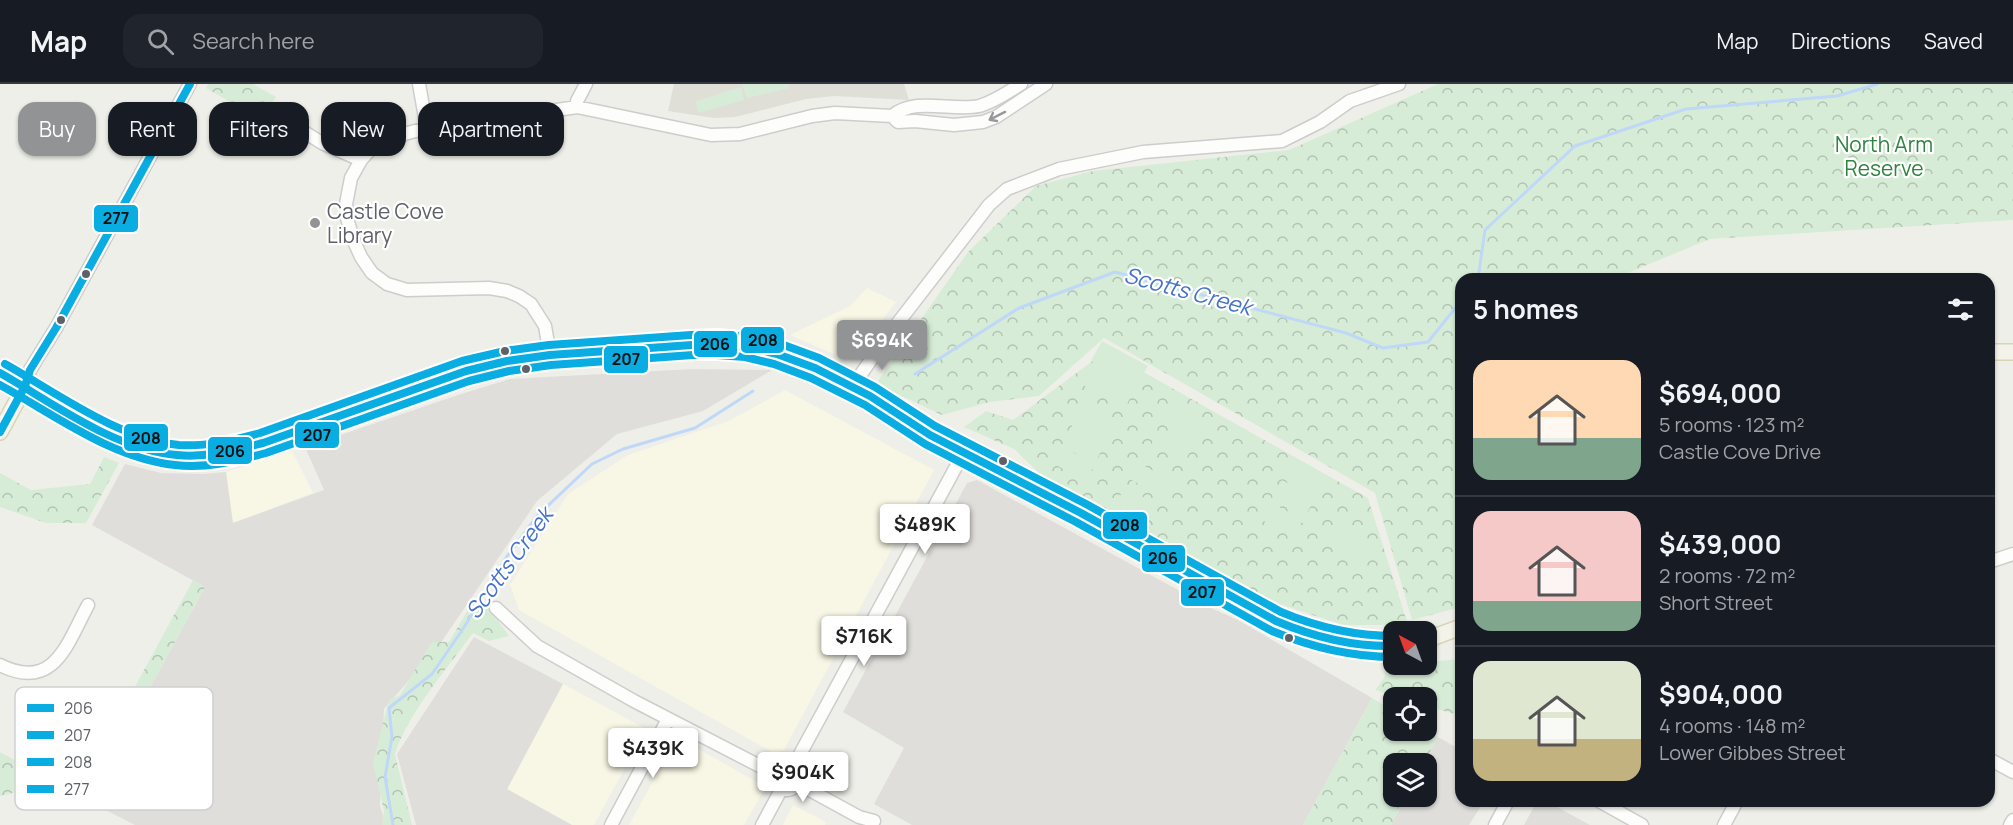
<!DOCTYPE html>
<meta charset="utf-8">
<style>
body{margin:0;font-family:Manrope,sans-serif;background:#20242c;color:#f1f3f6;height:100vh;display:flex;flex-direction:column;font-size:22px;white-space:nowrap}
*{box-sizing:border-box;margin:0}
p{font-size:20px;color:#9ea1a6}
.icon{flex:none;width:33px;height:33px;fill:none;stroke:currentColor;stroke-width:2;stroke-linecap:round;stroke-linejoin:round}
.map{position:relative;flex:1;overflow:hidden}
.details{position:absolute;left:1455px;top:189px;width:540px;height:534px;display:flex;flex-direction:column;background:#171b24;border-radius:18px;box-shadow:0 2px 4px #0004}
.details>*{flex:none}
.top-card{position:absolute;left:18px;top:18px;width:570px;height:54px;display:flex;gap:12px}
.needle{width:39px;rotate:319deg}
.tools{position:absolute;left:1383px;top:537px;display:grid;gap:12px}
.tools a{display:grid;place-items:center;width:54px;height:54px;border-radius:12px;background:#171b24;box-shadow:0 2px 4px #0004;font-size:30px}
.price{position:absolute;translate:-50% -51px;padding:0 14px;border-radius:6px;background:#fff;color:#222;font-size:20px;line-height:39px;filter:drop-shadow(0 2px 3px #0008)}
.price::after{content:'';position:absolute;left:50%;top:36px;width:18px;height:14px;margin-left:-9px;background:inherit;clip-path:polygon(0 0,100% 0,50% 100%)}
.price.selected{background:#919395;color:#fff}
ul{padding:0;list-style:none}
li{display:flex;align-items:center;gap:18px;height:150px;padding:0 18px}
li+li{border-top:2px solid #363941}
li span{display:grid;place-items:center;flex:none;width:168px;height:120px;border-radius:18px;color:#555}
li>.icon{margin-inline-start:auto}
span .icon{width:72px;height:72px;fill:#fffc;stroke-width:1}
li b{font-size:26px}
h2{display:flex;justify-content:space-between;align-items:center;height:72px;padding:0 18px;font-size:26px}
.pill{padding:0 21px;border-radius:18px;background:#171b24;box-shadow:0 2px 4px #0004;font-size:21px;line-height:54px}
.pill.selected{background:#919395;color:#fff}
header{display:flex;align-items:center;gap:36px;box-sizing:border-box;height:84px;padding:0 30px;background:#171b24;border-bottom:2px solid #363941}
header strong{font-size:28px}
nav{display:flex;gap:33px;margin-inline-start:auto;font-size:21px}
.search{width:420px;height:54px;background:#20242c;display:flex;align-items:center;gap:15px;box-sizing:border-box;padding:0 21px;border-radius:18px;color:#9ea1a6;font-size:22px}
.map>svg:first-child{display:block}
</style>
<header>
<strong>Map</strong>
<div class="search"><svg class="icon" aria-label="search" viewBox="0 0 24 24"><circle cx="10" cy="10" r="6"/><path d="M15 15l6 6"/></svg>Search here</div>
<nav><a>Map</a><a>Directions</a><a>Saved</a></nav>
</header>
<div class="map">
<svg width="2013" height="741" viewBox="0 0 2013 741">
<defs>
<pattern id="forest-crowns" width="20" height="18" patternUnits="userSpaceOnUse" patternTransform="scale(1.5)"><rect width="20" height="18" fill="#d7ecd7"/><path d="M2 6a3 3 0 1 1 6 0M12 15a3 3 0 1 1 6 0" fill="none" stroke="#b2c3b2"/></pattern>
</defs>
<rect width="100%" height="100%" fill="#efefe9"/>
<path fill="#f8f6e4" d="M867,204L896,218L850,277L790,251L850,222Z
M785,306L934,386L784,666L774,669L519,526L510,501L568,410L628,371L729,337Z
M292,367L313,409L232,439L226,388Z
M563,600L646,645L594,741H572L507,706Z
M677,653L762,701L764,706L744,741H629Z
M793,721L826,738L825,741H783Z"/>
<path fill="#dfdeda" d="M693,285L772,286L703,327L617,350L537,417L438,563L384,625L380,722L386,741H135L88,717L205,503L92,441L125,380L161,389L203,390L226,388L233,439L324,406L305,363L458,311L510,295Z
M977,396L1211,524L1238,536L1372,614L1303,741H912L874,720L904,664L843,628L967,399Z
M474,553L563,600L507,705L572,741H416L397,670Z
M1438,653L1461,666V717H1484L1469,741H1391L1406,713L1426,712V680L1424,679Z
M1537,717H1546L1590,741H1524Z"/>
<path fill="#dfdfd7" d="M674,0H904L909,16L834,12L806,15L735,33L714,34L668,27Z"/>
<path fill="url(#forest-crowns)" d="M208,0H253L276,13L261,36L206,4Z
M1438,0H2013V136L1710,155L1613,195H1461V523L1412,536L1375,409L1104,254L1039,312L990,318L942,331L876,300L968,168L1036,102L1093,87L1289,66Z
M1106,267L1368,414L1408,541H1343L1279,520L1084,415L1039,389L1014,365L964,343L986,327L1013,336Z
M104,373L119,379L86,439H46L0,423V389L31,406L90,400Z
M193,496L205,503L88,717L76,711Z
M475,514L489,524L509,552L489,557L473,549C448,583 407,631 395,670L412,741H382L384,727L373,679L389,616L400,611L432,558H449Z
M1461,575V632L1427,622L1426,614L1400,613L1375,606L1384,594L1387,579L1426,580L1427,578Z
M1372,614L1393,627L1394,646H1427L1438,653L1424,679L1394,680V712L1406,713L1391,741H1303Z
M0,668L56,699L0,712Z"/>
<path fill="#d7ecd7" d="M742,0H788L789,4L747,14Z
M741,3L744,16L698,29L696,17Z
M1102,257L1148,282L1137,301L1091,277Z
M1090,279L1135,304L1125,324L1079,299Z
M1084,319L1117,337L1108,354L1075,336Z
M1173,321L1207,339L1198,356L1164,338Z
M1073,340L1106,358L1097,375L1064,357Z
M1160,344L1193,362L1184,379L1151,361Z
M1061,362L1095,380L1086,397L1052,379Z
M1294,374L1327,392L1318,409L1285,391Z
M1139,379L1172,397L1163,414L1130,395Z
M1282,396L1315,414L1306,431L1272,413Z
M1125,403L1158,421L1149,437L1116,419Z
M1270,418L1303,436L1294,453L1260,435Z
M1341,442L1375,460L1366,477L1332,459Z"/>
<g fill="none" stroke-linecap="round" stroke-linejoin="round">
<path stroke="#bfd8f8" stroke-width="3" d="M1478,195L1485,146L1575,62L1686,25L1837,12L1877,0
M915,290L1019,224L1115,188L1346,249L1383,264L1428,258L1461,217
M393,741L385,693L392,653L389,624L432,590L463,545L506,474L538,431L592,380L623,365L695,344L753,307"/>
<defs>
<path id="minor" d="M419,0L427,45
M577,23V17L586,0
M272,28L322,59L361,76
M892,32C916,12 952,28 979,22C994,18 1008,8 1021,0
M550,271L545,242L531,220L519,212L507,207L489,204L407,206L387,200L372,189L361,173L353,155L347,134L346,120L351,94L361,76L370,66L387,55L415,47L577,23L711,51L740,50L812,32L835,29L892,32L898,38L915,37L954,41L983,38L996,33L1046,0
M25,302L30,286L56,244L190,0
M852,303L887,253L989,121L1007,105L1059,85L1143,68L1282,57L1320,38L1350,17L1399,0
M1989,478L2013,470
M496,524L537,562L634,617L777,691
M0,581C54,608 67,560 88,521
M1989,675L2013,688
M776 695a11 11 0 1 1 22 0a11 11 0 1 1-22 0Z
M792,685L964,368
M797,699L859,733L874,737
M1599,717L1642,741
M611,741L668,635
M762,741L782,704
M1495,741L1508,717
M1724,741L1737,717
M2010,741L2013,736"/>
<path id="major" d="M1989,268H2013
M0,289C51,316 118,365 176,371C205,373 234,367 263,359L466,287L507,277L550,271L692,261L717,260L747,263L777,270L815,284L870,312L930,351L1081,429L1276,537C1314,554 1352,564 1394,562
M0,348L25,302
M1426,556L1461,543"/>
</defs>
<use href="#minor" stroke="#cccdcc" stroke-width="15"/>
<use href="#major" stroke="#d8d4b6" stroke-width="18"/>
<use href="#minor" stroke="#fdfdfc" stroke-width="12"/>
<use href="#major" stroke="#f4f3e9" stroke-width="15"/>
<defs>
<path id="bus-1" d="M0,289C53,319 115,366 177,371C206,374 235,366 263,359L466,287L507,277L550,271L692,261L717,260L747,263L777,270L815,284L870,312L930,351L1081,429L1276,537C1314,553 1352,563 1394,562"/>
<path id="bus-2" d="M0,301C55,331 111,374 175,381C205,385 237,377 266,369L469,297L509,287L551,281L693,271H717L745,273L774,280L811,294L865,321L925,360L1076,438L1272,547C1311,563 1350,573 1394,573"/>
<path id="bus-3" d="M5,280C57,309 118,355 179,361C206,363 234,356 260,349L462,277L505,267L549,261L691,251L718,250L749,253L781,260L819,274L875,303L935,342L1086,420L1281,528C1317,543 1353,552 1394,552"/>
<path id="bus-4" d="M0,348L25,302L30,286L56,244L190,0"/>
</defs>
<use href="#bus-1" stroke="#fff" stroke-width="12"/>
<use href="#bus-2" stroke="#fff" stroke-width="12"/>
<use href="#bus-3" stroke="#fff" stroke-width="12"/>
<use href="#bus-4" stroke="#fff" stroke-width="12"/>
<use href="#bus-1" stroke="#0aade2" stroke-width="8"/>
<use href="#bus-2" stroke="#0aade2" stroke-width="8"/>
<use href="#bus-3" stroke="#0aade2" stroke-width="8"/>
<use href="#bus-4" stroke="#0aade2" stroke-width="8"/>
</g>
<defs><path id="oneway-shaft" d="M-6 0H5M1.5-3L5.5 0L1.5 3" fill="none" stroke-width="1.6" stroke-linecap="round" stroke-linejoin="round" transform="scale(1.5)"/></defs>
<use stroke="#96989c" href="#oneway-shaft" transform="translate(997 32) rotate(153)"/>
<circle fill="#919395" stroke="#fff" stroke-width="2" cx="315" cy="139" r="6"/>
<g fill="#5f6168" stroke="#fff" stroke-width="2">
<circle cx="86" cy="190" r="5"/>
<circle cx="61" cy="236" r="5"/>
<circle cx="505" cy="267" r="5"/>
<circle cx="526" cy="285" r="5"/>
<circle cx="1003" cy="377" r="5"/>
<circle cx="1289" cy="554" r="5"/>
</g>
<g text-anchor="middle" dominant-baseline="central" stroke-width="4.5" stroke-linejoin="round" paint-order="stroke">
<g font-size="21" fill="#308441" stroke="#fff">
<text x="1884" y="60">North Arm<tspan x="1884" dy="24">Reserve</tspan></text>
</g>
<g font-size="21" fill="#5f6168" stroke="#fff" text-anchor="start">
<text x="327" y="127">Castle Cove<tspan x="327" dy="24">Library</tspan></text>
</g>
<g font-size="22" font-style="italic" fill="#4573ca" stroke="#fff">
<text transform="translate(1188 207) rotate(15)">Scotts Creek</text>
<text transform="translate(509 479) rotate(-54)">Scotts Creek</text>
</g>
</g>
<rect x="15" y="603" width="198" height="123" rx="9" fill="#fff" stroke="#cfd0d2" stroke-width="1.5"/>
<rect x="27" y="620" width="27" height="8" fill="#0aade2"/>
<rect x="27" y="647" width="27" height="8" fill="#0aade2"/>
<rect x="27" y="674" width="27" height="8" fill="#0aade2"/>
<rect x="27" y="701" width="27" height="8" fill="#0aade2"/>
<g font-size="16" fill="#5f6168">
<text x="64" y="630">206</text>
<text x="64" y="657">207</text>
<text x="64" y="684">208</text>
<text x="64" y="711">277</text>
</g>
<g stroke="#fff" stroke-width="2">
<rect x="93" y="120" width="46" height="29" rx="6" fill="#0aade2"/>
<rect x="740" y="242" width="45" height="28" rx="6" fill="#0aade2"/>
<rect x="693" y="246" width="45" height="28" rx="6" fill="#0aade2"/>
<rect x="603" y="261" width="46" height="29" rx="6" fill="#0aade2"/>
<rect x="294" y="337" width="46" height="28" rx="6" fill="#0aade2"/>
<rect x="123" y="339" width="46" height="29" rx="6" fill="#0aade2"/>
<rect x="207" y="352" width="46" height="29" rx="6" fill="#0aade2"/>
<rect x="1102" y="427" width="46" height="29" rx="6" fill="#0aade2"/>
<rect x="1141" y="460" width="45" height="29" rx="6" fill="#0aade2"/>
<rect x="1180" y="494" width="45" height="29" rx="6" fill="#0aade2"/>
</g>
<g font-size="16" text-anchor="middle" font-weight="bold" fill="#111">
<text x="116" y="140">277</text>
<text x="763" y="262">208</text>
<text x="715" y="266">206</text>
<text x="626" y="281">207</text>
<text x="317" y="357">207</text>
<text x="146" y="360">208</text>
<text x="230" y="373">206</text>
<text x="1125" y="447">208</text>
<text x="1163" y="480">206</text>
<text x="1202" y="514">207</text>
</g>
</svg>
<div class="tools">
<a><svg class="needle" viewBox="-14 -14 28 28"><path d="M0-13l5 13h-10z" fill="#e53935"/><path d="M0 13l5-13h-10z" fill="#9ea1a6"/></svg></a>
<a><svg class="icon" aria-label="locate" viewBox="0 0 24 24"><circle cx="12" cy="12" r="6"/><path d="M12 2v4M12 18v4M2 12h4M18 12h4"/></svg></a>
<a><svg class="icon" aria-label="layers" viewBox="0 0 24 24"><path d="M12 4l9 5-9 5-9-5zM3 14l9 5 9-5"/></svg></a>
</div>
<b class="price selected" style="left:882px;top:287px">$694K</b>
<b class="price" style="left:925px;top:471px">$489K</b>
<b class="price" style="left:864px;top:583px">$716K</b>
<b class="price" style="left:653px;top:695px">$439K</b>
<b class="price" style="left:803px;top:719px">$904K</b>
<div class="top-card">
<a class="pill selected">Buy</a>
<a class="pill">Rent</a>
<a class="pill">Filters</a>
<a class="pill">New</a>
<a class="pill">Apartment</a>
</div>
<section class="details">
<h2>5 homes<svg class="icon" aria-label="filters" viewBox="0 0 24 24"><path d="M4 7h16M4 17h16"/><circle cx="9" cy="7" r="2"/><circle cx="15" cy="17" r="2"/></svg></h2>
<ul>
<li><span style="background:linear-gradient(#ffd9b3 65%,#7fa58c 0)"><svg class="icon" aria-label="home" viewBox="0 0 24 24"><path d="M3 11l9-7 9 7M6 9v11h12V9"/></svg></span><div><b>$694,000</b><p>5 rooms · 123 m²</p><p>Castle Cove Drive</p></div></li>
<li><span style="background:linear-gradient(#f6c9c9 75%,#7fa58c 0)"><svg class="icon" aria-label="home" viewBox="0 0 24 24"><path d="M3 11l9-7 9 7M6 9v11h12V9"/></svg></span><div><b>$439,000</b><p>2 rooms · 72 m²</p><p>Short Street</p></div></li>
<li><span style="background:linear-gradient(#dfe7d0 65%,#c2b280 0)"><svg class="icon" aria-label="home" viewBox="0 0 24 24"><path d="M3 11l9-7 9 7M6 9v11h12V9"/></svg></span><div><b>$904,000</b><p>4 rooms · 148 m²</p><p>Lower Gibbes Street</p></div></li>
</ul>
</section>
</div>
